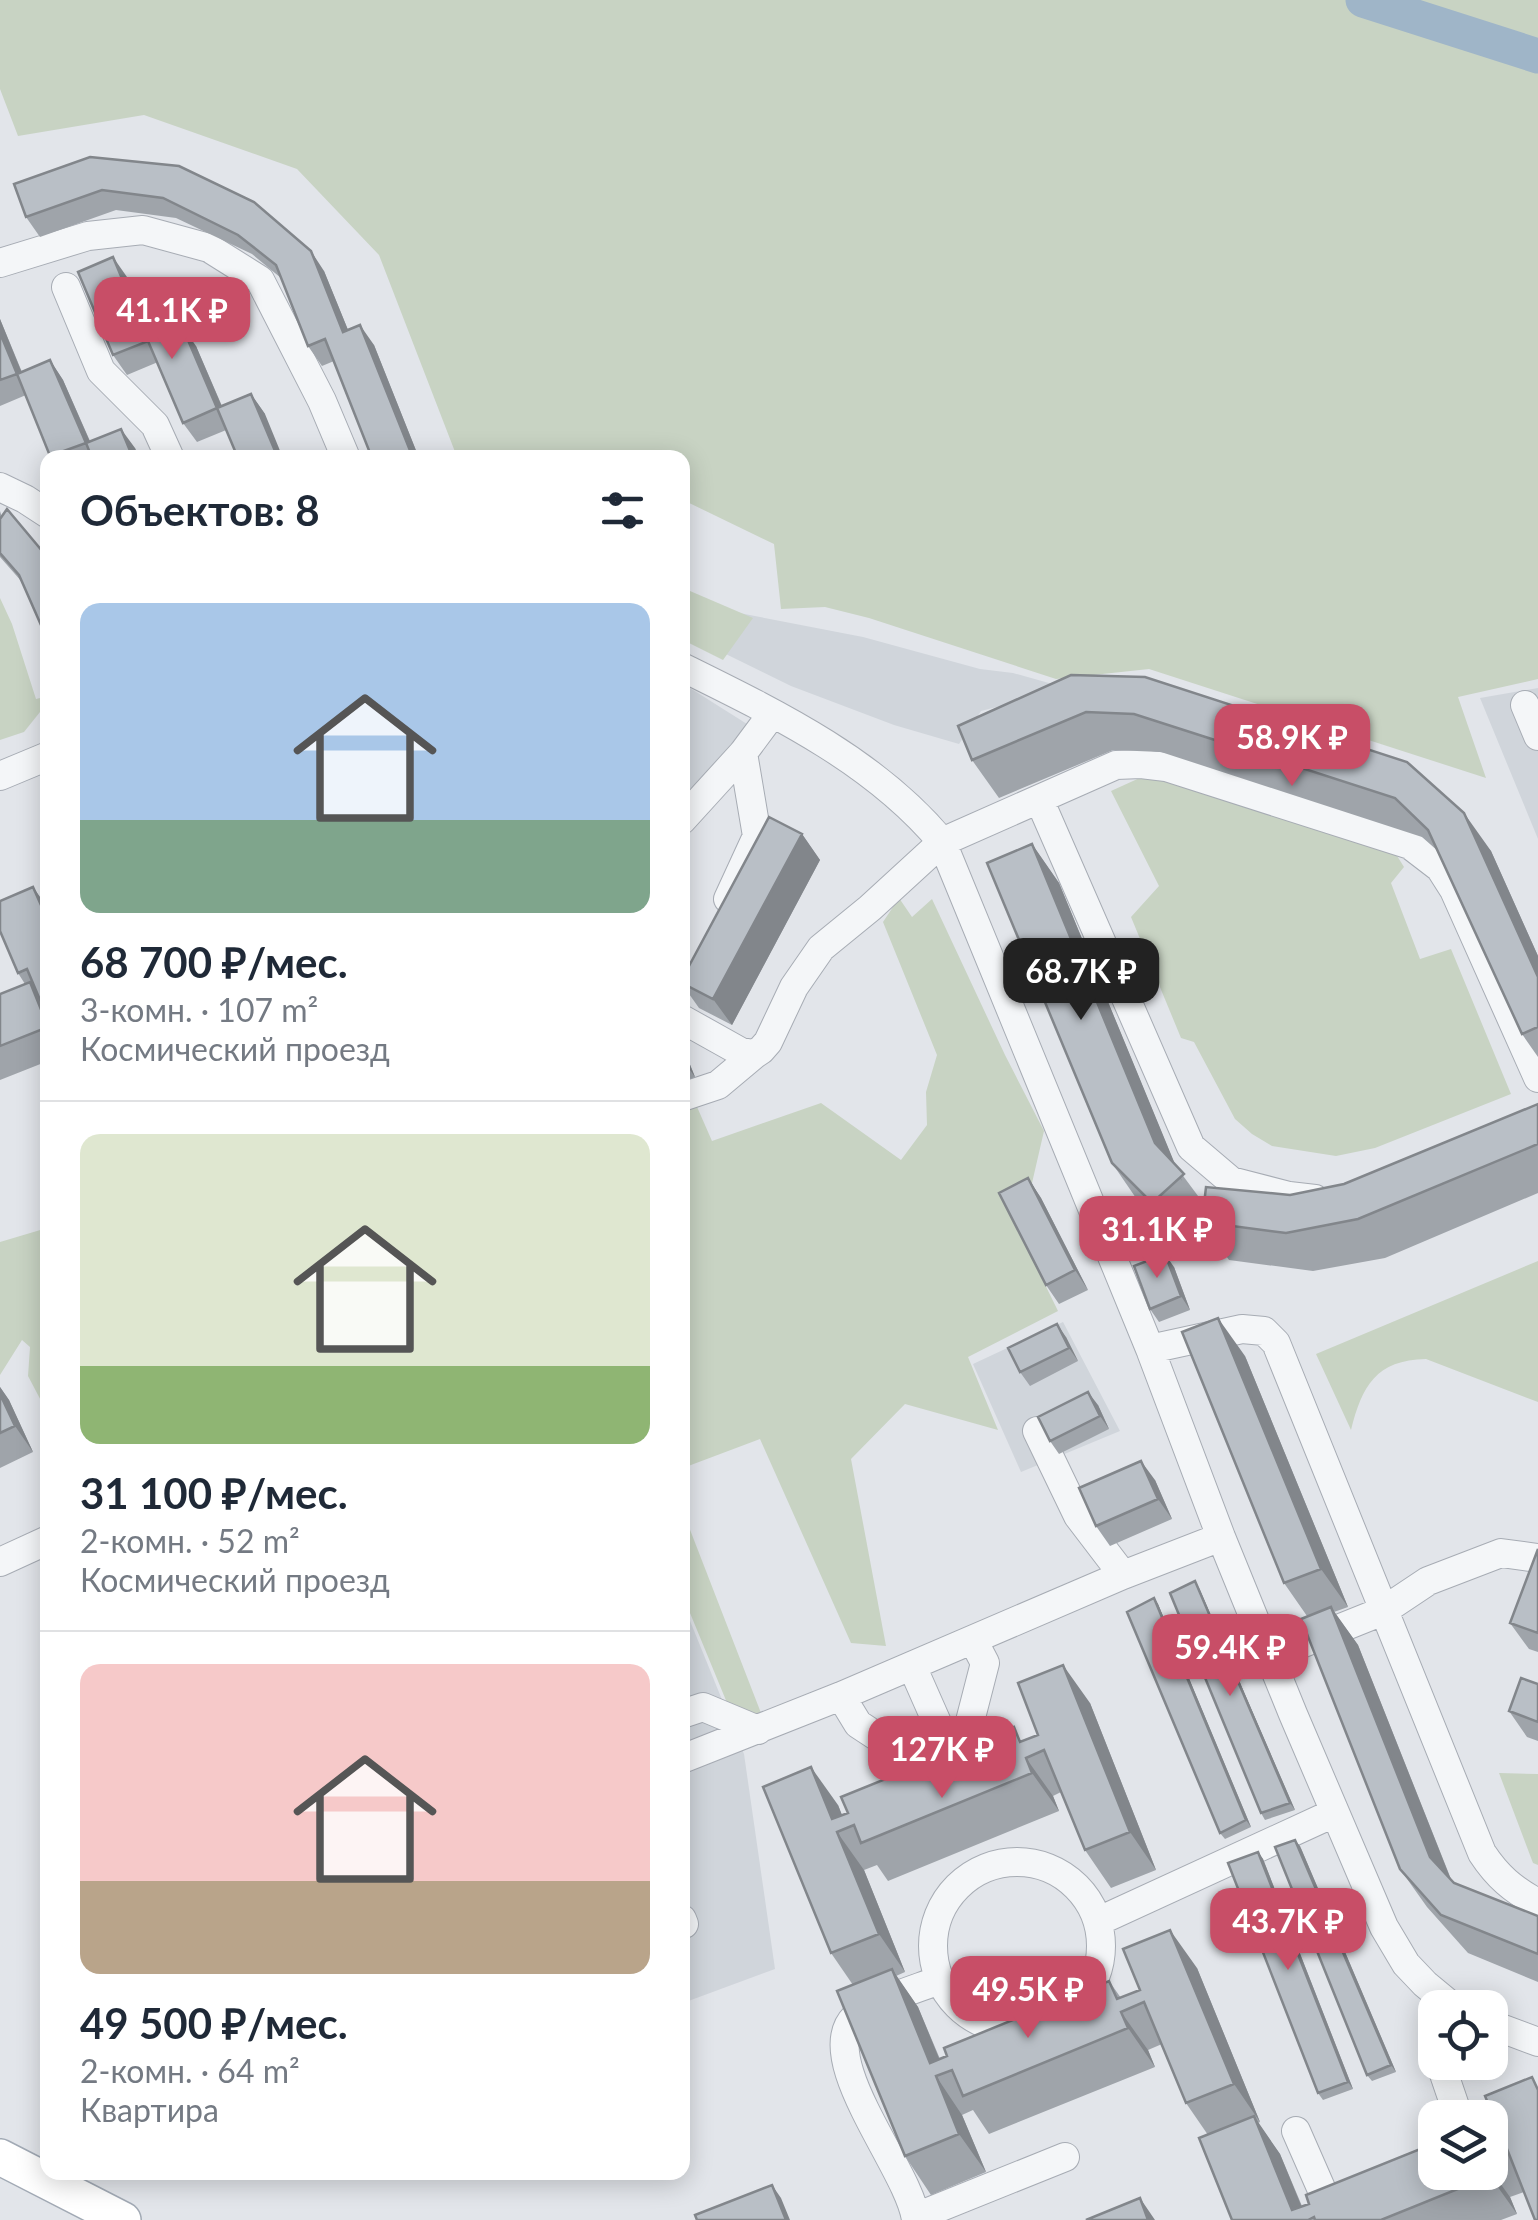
<!DOCTYPE html>
<html lang="ru">
<meta charset="utf-8">
<style>
body{margin:0;font-family:Lato,sans-serif;background:#f6f6f7;color:#1f2937;height:100vh;display:flex;flex-direction:column;font-size:38px;white-space:nowrap}
*{box-sizing:border-box;margin:0}
p{font-size:32px;color:#747a83}
.icon{flex:none;width:55px;height:55px;fill:none;stroke:currentColor;stroke-width:2;stroke-linecap:round;stroke-linejoin:round}
.map{position:relative;flex:1;overflow:hidden}
.sheet{position:absolute;left:40px;top:450px;width:650px;height:1730px;display:flex;flex-direction:column;background:#fff;border-radius:20px;box-shadow:0 5px 25px #0003}
.sheet>*{flex:none}
.buttons{position:absolute;left:1418px;top:1990px;display:grid;gap:20px}
.buttons a{display:grid;place-items:center;width:90px;height:90px;border-radius:20px;background:#fff;box-shadow:0 5px 25px #0003;font-size:50px}
.price{position:absolute;translate:-50% -85px;padding:0 22px;border-radius:20px;background:#c84e67;color:#fff;font-size:32px;line-height:65px;filter:drop-shadow(0 2px 5px #0008)}
.price::after{content:'';position:absolute;left:50%;top:60px;width:30px;height:22px;margin-left:-15px;background:inherit;clip-path:polygon(0 0,100% 0,50% 100%)}
.price.on{background:#222;color:#fff}
ul{padding:0;list-style:none}
li{display:grid;align-content:center;gap:20px;height:530px;padding:0 40px}
li+li{border-top:2px solid #e0e1e3}
li span{display:grid;place-items:center;height:310px;border-radius:20px;color:#555}
li>.icon{margin-inline-start:auto}
span .icon{width:180px;height:180px;fill:#fffc;stroke-width:1}
li b{font-size:42px}
h2{display:flex;justify-content:space-between;align-items:center;height:120px;padding:0 40px;font-size:42px}
.map>svg:first-child{display:block}
</style>
<div class="map">
<svg width="1538" height="2220" viewBox="0 0 1538 2220">
<rect width="100%" height="100%" fill="#e2e5ea"/>
<path fill="#d0d5db" d="M682,602L863,637L980,669L1013,673L1056,685L1036,697L981,711L959,744L894,725L791,686L683,633Z
M682,683L747,724L707,782L683,791Z
M1538,688V839L1480,698Z
M1063,1322L1120,1431L1021,1472L973,1364Z
M682,1601L744,1754L775,1969L683,2003Z"/>
<path fill="#c8d3c3" d="M0,0H1538V679L1458,697L1486,778L1149,669L1056,679L869,618L825,607L781,609L774,544L683,500L682,458L457,457L379,255L297,169L144,115L18,136L0,89Z
M683,588L753,618L723,660L683,640Z
M0,598L12,624L36,699L48,696L47,709L40,712L24,732L0,740Z
M1144,776L1185,781L1394,851L1404,867L1391,883L1420,959L1451,949L1511,1094L1375,1148L1336,1156L1272,1146L1252,1134L1235,1119L1194,1042L1181,1038L1131,917L1159,886L1111,791Z
M899,898L912,917L932,899L1005,1055L1044,1131L1032,1183L1001,1195L1058,1311L968,1357L998,1430L905,1404L851,1459L886,1646L851,1643L760,1439L683,1468V1104L694,1100L712,1141L821,1103L901,1160L927,1125L926,1092L937,1055L883,922Z
M47,1228H48L47,1412L28,1376L30,1347L22,1340L0,1375V1242Z
M1538,1261V1402L1426,1359C1376,1360 1362,1386 1351,1430L1316,1354Z
M682,1509L761,1713L732,1715L683,1596Z
M1499,1773L1538,1774V1865L1533,1863Z"/>
<g fill="none" stroke-linecap="round" stroke-linejoin="round">
<path stroke="#9fb5c8" stroke-width="35" d="M1363,0L1538,56"/>
<defs>
<path id="minor" d="M0,263L88,236L143,230L209,248L260,280L322,401L346,458
M66,287L101,371L155,425L170,458
M0,487L25,499L48,514
M682,667C775,713 875,761 942,842L1150,1349L1221,1537L1293,1714L1384,1927L1406,1964L1425,1984L1454,2008
M1525,705L1538,736
M0,776L48,756
M1039,799L1191,1147L1231,1181L1289,1196L1315,1199
M682,820L743,753L772,714
M728,899L757,836L743,753
M682,1019L741,1052L755,1054L761,1050L768,1042L794,987L821,948L870,908L942,842L1116,765L1141,764L1166,767L1410,845L1440,868L1454,890L1538,1078
M682,1097L718,1085L755,1054
M1150,1349L1242,1329L1264,1331L1276,1343L1482,1853C1497,1876 1513,1890 1538,1903
M1037,1431L1078,1516L1123,1575L1221,1537
M0,1562L48,1540
M1271,1656L1383,1611L1428,1581L1501,1553L1537,1558
M912,1666L946,1743
M841,1696L858,1724L890,1745L916,1749L946,1743L968,1729L985,1663L973,1640
M682,1714L703,1707L758,1730
M682,1759L841,1696L1123,1575
M933 1946a84 84 0 1 1 168 0a84 84 0 1 1-168 0Z
M682,1919L684,1924
M1099,1921L1334,1813
M1490,2024L1538,2042
M1444,2074L1459,2118
M1296,2131L1328,2204L1345,2196
M916,2217L1065,2157
M916,2220C910,2170 813,2058 855,2017C869,2003 919,1988 939,1980"/>
<path id="major" d="M0,2157L123,2220"/>
</defs>
<use href="#minor" stroke="#a7acb4" stroke-width="30"/>
<use href="#major" stroke="#a2aab5" stroke-width="38"/>
<use href="#minor" stroke="#f4f6f8" stroke-width="28"/>
<use href="#major" stroke="#fff" stroke-width="35"/>
</g>
<path fill="#9fa4aa" d="M90,157L324,271L348,330L374,345L419,458H372L334,361L322,366L308,346L281,278L252,254L176,218L116,210L40,237L26,217Z
M127,277L153,339L196,346L222,406L251,394L265,414L197,442L183,423L158,362L127,375L113,355Z
M0,319L22,372L50,360L63,380L90,441L135,448L139,458H52L26,395L0,406Z
M0,511L22,582L0,557Z
M1071,675L1407,762L1491,851L1538,956V1057L1522,1034L1439,852L1422,837L1161,752L1113,750L999,798L972,760Z
M802,834L820,860L732,1025L699,1008L682,984V979Z
M1032,844L1059,883L1175,1165L1204,1204L1290,1195L1344,1184L1538,1104V1193L1385,1258L1313,1271L1229,1260L1202,1222V1220L1178,1241L1138,1201L1112,1163Z
M48,908V1061L0,1080V994L25,984L18,973Z
M682,1045L695,1077L682,1082Z
M1028,1178L1041,1198L1088,1290L1059,1304L1046,1285Z
M1174,1267L1190,1310L1159,1322L1150,1309Z
M1066,1337L1078,1361L1030,1386L1020,1372Z
M1245,1356L1348,1607L1334,1612L1358,1645L1451,1879L1454,1883L1538,1916V1982L1468,1953L1427,1907L1400,1869L1307,1616L1284,1583Z
M0,1387L9,1400L33,1452L0,1468Z
M1098,1405L1109,1429L1059,1454L1050,1441Z
M1155,1480L1172,1519L1110,1546L1096,1526Z
M1538,1549V1652L1529,1649L1510,1623Z
M1199,1588L1295,1810L1265,1820L1261,1813Z
M1154,1598L1158,1604L1251,1827L1225,1839L1220,1833Z
M1538,1684V1741L1527,1737L1509,1711Z
M1090,1703L1156,1870L1111,1888L1085,1850L1061,1792L1053,1796L1059,1811L888,1881L877,1865L864,1870L905,1972L896,1976L918,2007L940,2059L1109,1981L1121,1998L1197,1968L1260,2122L1258,2123L1280,2154L1302,2206L1490,2172V2142L1502,2137L1524,2192L1510,2197L1517,2214L1501,2220H1232L1208,2135L1186,2103L1162,2044L1148,2050L1155,2067L989,2134L973,2110L962,2115L986,2172L931,2195L905,2156L853,1985L831,1953L838,1805L842,1815L1038,1735Z
M1300,1846L1396,2072L1372,2081L1367,2075Z
M1258,1852L1263,1859L1353,2089L1323,2100L1318,2093Z"/>
<path fill="#82868b" d="M311,251L324,271L357,352L343,332Z
M113,257L127,277L162,360L148,341Z
M0,319L30,393L17,374L0,333Z
M360,325L374,345L419,458H413Z
M182,326L196,346L231,428L217,408Z
M50,360L63,380L97,458L86,443Z
M251,394L265,414L283,458H278Z
M121,429L135,448L139,458H133Z
M1464,813L1491,851L1538,956V977Z
M802,834L820,860L732,1025L713,999Z
M1032,844L1059,883L1182,1181L1155,1143Z
M33,887L48,908V921Z
M682,1045L695,1077L682,1059Z
M1028,1178L1041,1198L1088,1290L1075,1270Z
M1165,1254L1174,1267L1190,1310L1181,1296Z
M1218,1318L1245,1356L1348,1607L1321,1569Z
M1057,1324L1066,1337L1078,1361L1069,1348Z
M0,1387L9,1400L33,1452L15,1426L0,1394Z
M1088,1392L1098,1405L1109,1429L1100,1416Z
M1141,1461L1155,1480L1172,1519L1158,1499Z
M1195,1581L1199,1588L1295,1810L1290,1803Z
M1154,1598L1158,1604L1251,1827L1246,1820Z
M1331,1607L1358,1645L1457,1895L1430,1857Z
M1063,1665L1090,1703L1156,1870L1130,1832Z
M1026,1758L1053,1796L1059,1811L1032,1773Z
M811,1767L838,1805L847,1828L832,1819Z
M837,1832L864,1870L905,1972L879,1934Z
M1295,1840L1300,1846L1396,2072L1391,2065Z
M1258,1852L1263,1859L1353,2089L1348,2082Z
M1170,1930L1197,1968L1260,2122L1234,2084Z
M892,1969L918,2007L945,2073L930,2063Z
M1121,2012L1148,2050L1155,2067L1128,2028Z
M936,2076L962,2115L986,2172L959,2134Z
M1254,2116L1280,2154L1307,2220L1292,2210Z
M1490,2169L1510,2197L1517,2214L1490,2176L1489,2172H1490Z
M772,2185L781,2198L790,2220H786Z
M1140,2198L1155,2220H1148Z"/>
<path fill="#b9bfc6" stroke="#82868b" stroke-width="2.5" d="M90,157L179,166L254,202L311,251L343,332L360,325L413,458H372L325,339L308,346L276,265L238,235L163,198L102,190L26,217L14,184Z
M113,257L148,341L182,326L217,408L251,394L278,458H238L217,408L183,423L148,341L113,355L78,272Z
M0,333L17,374L0,380Z
M50,360L86,443L50,456L17,374Z
M121,429L133,458H92L86,443Z
M7,509L48,558V641L19,575L0,553V519Z
M1071,675L1145,677L1407,762L1464,813L1538,977V1027L1522,1034L1428,830L1395,798L1134,714L1086,712L972,760L958,726Z
M769,817L802,834L713,999L682,983V979Z
M1032,844L1155,1143L1184,1174L1152,1203L1112,1163L987,863Z
M33,887L48,921V1019L27,969L18,973L0,931V901Z
M30,982L48,1027L0,1046V994Z
M1538,1104V1144L1358,1219L1286,1233L1202,1222L1206,1187L1290,1195L1344,1184Z
M1028,1178L1075,1270L1046,1285L999,1193Z
M1165,1254L1181,1296L1150,1309L1134,1266Z
M1218,1318L1321,1569L1284,1583L1182,1332Z
M1057,1324L1069,1348L1020,1372L1008,1348Z
M1088,1392L1100,1416L1050,1441L1038,1417Z
M0,1394L15,1426L0,1433Z
M1141,1461L1158,1499L1096,1526L1079,1488Z
M1538,1549V1633L1510,1623Z
M1195,1581L1290,1803L1261,1813L1170,1593Z
M1154,1598L1246,1820L1220,1833L1127,1612Z
M1331,1607L1430,1857L1454,1883L1538,1916V1954L1441,1915L1400,1869L1301,1619Z
M1063,1665L1130,1832L1085,1850L1044,1750L1026,1758L1032,1773L861,1843L854,1825L837,1832L879,1934L831,1953L763,1787L811,1767L832,1819L848,1813L841,1797L1014,1727L1020,1742L1038,1735L1018,1683Z
M1521,1678L1538,1684V1722L1509,1711Z
M1295,1840L1391,2065L1367,2075L1275,1847Z
M1258,1852L1348,2082L1318,2093L1228,1863Z
M1170,1930L1234,2084L1186,2103L1144,2002L1121,2012L1128,2028L963,2096L952,2070L936,2076L959,2134L905,2156L837,1991L892,1969L930,2063L947,2056L944,2048L1109,1981L1117,1999L1140,1990L1123,1949Z
M1532,2077L1538,2090V2220H1535L1507,2149L1490,2156V2142L1502,2137L1485,2096Z
M1254,2116L1292,2210L1309,2204L1306,2195L1435,2143V2172H1489L1490,2176L1381,2220H1315L1314,2217L1308,2220H1232L1199,2138Z
M772,2185L786,2220H697L695,2215Z
M1140,2198L1148,2220H1086Z"/>
</svg>
<div class="buttons">
<a><svg class="icon" aria-label="locate" viewBox="0 0 24 24"><circle cx="12" cy="12" r="6"/><path d="M12 2v4M12 18v4M2 12h4M18 12h4"/></svg></a>
<a><svg class="icon" aria-label="layers" viewBox="0 0 24 24"><path d="M12 4l9 5-9 5-9-5zM3 14l9 5 9-5"/></svg></a>
</div>
<b class="price" style="left:172px;top:362px">41.1K ₽</b>
<b class="price" style="left:1292px;top:789px">58.9K ₽</b>
<b class="price on" style="left:1081px;top:1023px">68.7K ₽</b>
<b class="price" style="left:1157px;top:1281px">31.1K ₽</b>
<b class="price" style="left:1230px;top:1699px">59.4K ₽</b>
<b class="price" style="left:942px;top:1801px">127K ₽</b>
<b class="price" style="left:1288px;top:1973px">43.7K ₽</b>
<b class="price" style="left:1028px;top:2041px">49.5K ₽</b>
<section class="sheet">
<h2>Объектов: 8<svg class="icon" aria-label="filters" viewBox="0 0 24 24"><path d="M4 7h16M4 17h16"/><circle cx="9" cy="7" r="2"/><circle cx="15" cy="17" r="2"/></svg></h2>
<ul>
<li><span style="background:linear-gradient(#a9c7e8 70%,#7fa58c 0)"><svg class="icon" aria-label="home" viewBox="0 0 24 24"><path d="M3 11l9-7 9 7M6 9v11h12V9"/></svg></span><div><b>68 700 ₽/мес.</b><p>3-комн. · 107 m²</p><p>Космический проезд</p></div></li>
<li><span style="background:linear-gradient(#dfe7d0 75%,#8fb573 0)"><svg class="icon" aria-label="home" viewBox="0 0 24 24"><path d="M3 11l9-7 9 7M6 9v11h12V9"/></svg></span><div><b>31 100 ₽/мес.</b><p>2-комн. · 52 m²</p><p>Космический проезд</p></div></li>
<li><span style="background:linear-gradient(#f6c9c9 70%,#b9a48a 0)"><svg class="icon" aria-label="home" viewBox="0 0 24 24"><path d="M3 11l9-7 9 7M6 9v11h12V9"/></svg></span><div><b>49 500 ₽/мес.</b><p>2-комн. · 64 m²</p><p>Квартира</p></div></li>
</ul>
</section>
</div>
